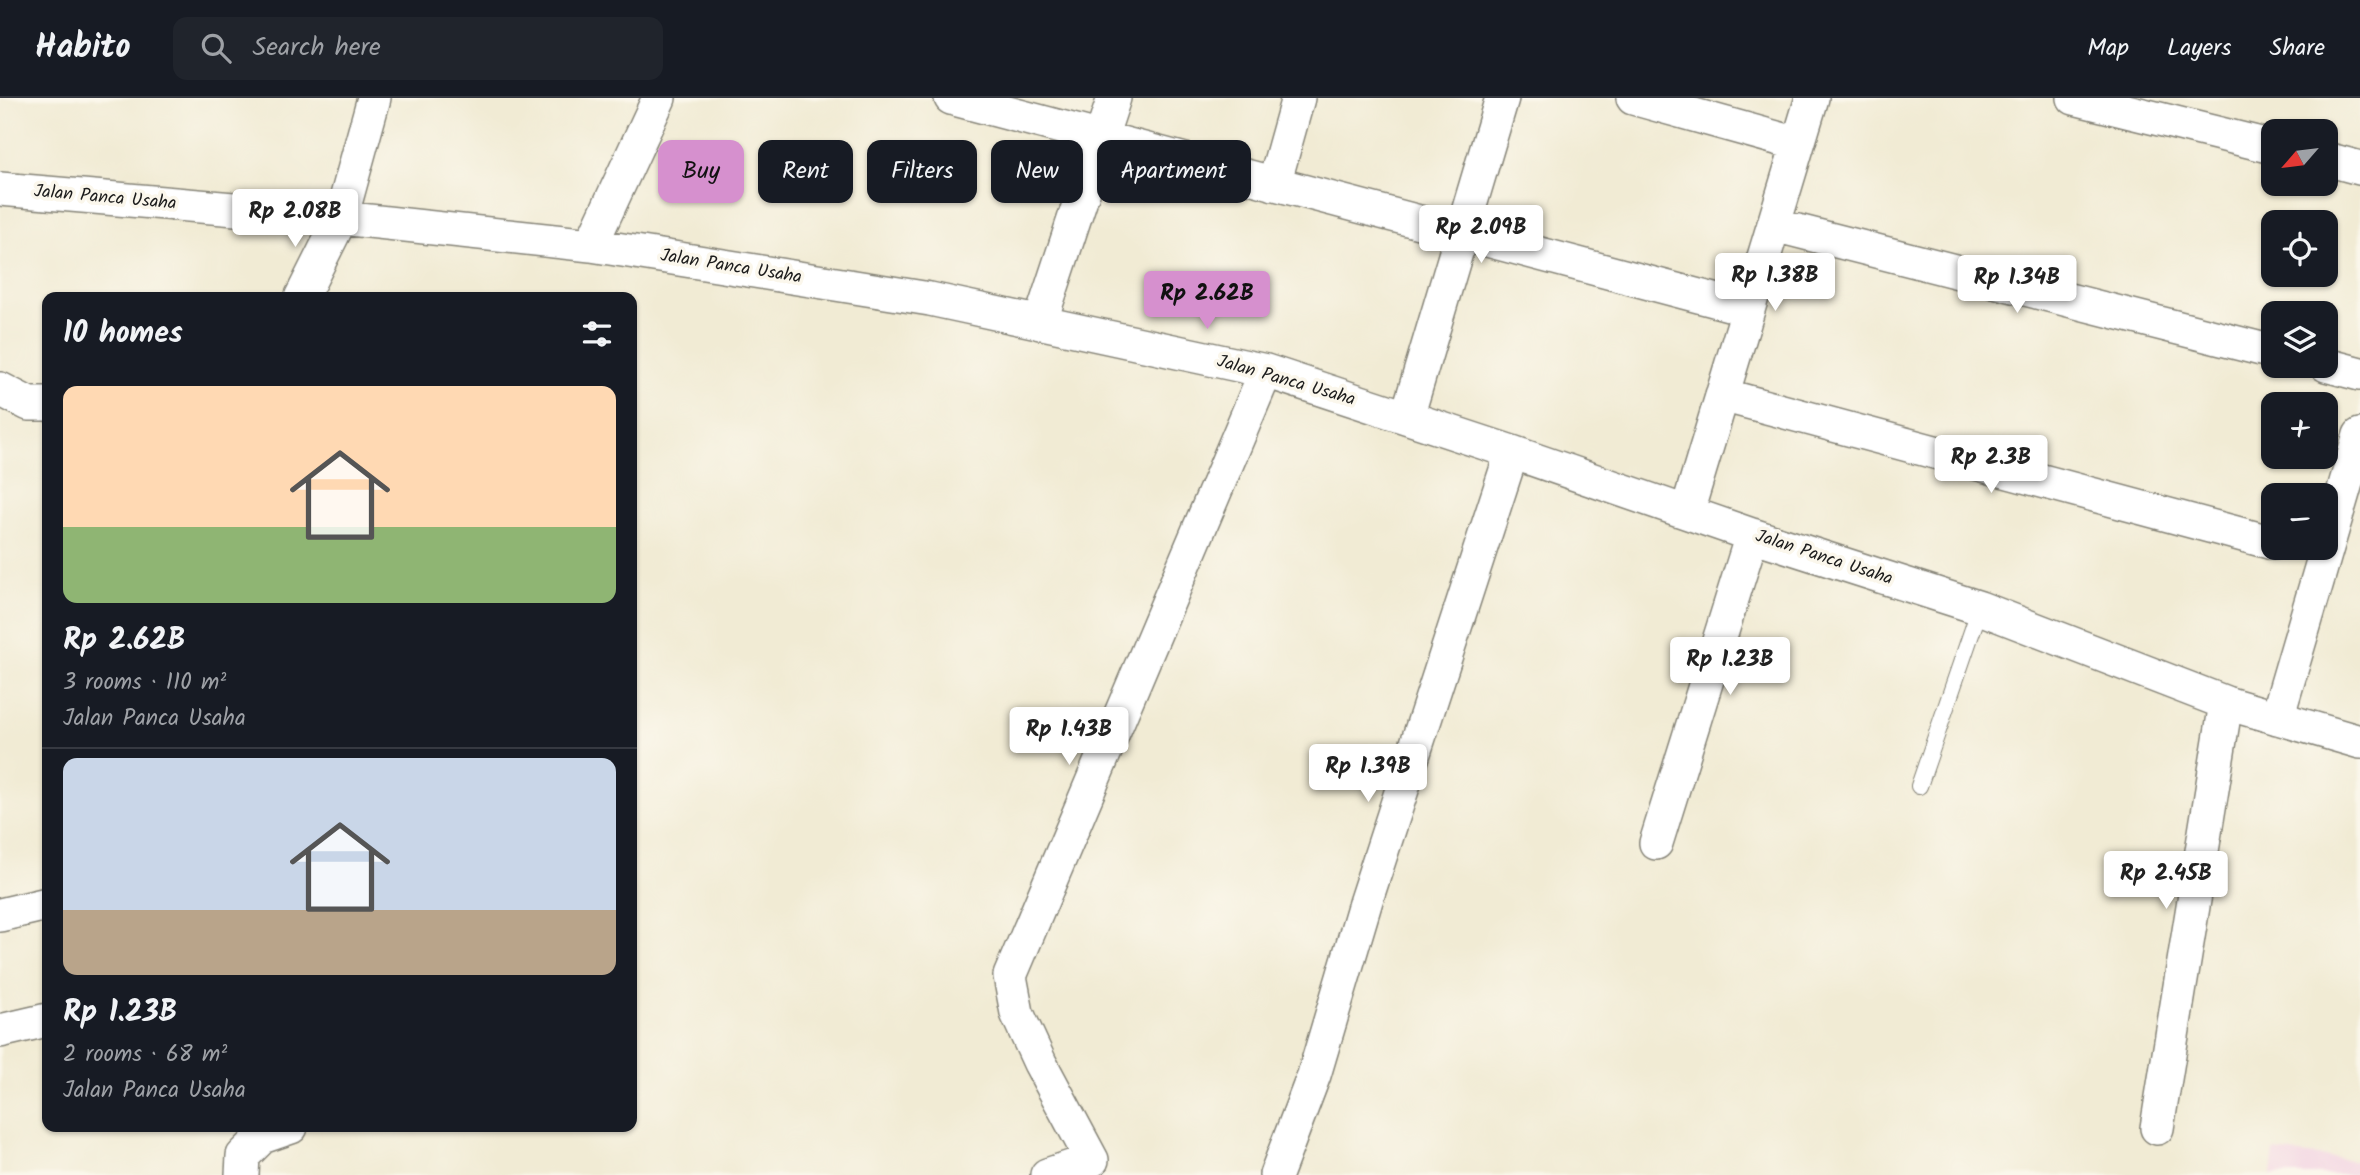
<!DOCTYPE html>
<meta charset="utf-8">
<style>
body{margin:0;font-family:Kalam,sans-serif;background:#20242c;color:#f1f3f6;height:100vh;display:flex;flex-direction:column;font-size:26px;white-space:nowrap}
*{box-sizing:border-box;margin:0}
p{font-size:23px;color:#9ea1a6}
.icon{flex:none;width:38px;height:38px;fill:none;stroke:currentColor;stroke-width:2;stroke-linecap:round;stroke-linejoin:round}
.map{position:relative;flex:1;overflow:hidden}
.details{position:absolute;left:42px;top:194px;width:595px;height:840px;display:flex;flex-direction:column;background:#171b24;border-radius:14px;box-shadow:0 2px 5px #0004}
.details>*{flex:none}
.top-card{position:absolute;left:658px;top:42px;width:665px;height:63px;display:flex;gap:14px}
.needle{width:46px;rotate:242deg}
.controls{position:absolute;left:2261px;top:21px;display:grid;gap:14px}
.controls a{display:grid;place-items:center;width:77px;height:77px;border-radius:14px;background:#171b24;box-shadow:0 2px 5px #0004;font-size:35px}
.price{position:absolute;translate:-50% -60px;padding:0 16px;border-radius:7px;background:#fff;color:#222;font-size:23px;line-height:46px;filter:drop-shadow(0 2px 4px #0008)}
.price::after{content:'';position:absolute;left:50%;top:42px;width:21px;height:16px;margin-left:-10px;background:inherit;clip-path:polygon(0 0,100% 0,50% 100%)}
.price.on{background:#d690ce;color:#111}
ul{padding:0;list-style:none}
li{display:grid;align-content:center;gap:14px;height:371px;padding:0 21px}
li+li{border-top:2px solid #363941}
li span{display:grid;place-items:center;height:217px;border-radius:14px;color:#555}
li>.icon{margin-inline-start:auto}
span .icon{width:126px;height:126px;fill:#fffc;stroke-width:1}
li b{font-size:30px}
h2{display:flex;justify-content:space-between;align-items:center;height:84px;padding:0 21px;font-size:30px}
.pill{padding:0 24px;border-radius:14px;background:#171b24;box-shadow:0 2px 5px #0004;font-size:24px;line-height:63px}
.pill.on{background:#d690ce;color:#111}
header{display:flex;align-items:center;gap:42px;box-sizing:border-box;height:98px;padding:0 35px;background:#171b24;border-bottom:2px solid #363941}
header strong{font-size:33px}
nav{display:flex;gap:38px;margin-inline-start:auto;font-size:24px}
.search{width:490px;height:63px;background:#20242c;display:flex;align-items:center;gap:18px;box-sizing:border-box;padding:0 24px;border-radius:14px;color:#9ea1a6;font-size:26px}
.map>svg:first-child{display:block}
</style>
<header>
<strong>Habito</strong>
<div class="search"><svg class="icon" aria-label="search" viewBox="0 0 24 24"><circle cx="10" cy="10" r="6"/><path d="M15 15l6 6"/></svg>Search here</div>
<nav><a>Map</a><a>Layers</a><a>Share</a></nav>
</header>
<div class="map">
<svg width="2360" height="1077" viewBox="0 0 2360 1077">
<rect width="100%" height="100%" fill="#fbf7ec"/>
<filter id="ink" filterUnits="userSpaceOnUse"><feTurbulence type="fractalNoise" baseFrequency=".0143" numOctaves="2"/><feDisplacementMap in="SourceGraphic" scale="14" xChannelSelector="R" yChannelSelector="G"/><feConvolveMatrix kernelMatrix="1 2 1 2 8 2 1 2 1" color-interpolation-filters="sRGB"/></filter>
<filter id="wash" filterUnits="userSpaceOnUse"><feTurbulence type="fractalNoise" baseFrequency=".00686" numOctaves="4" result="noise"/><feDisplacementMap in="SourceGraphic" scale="28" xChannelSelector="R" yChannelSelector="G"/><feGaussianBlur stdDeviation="1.57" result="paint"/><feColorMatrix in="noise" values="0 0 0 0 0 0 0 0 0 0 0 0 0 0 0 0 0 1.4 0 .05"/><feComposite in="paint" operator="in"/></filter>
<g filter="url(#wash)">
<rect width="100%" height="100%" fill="#f1ebd4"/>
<path fill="#f2cfe1" d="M2274,1053L2360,1063V1077H2271Z"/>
</g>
<g filter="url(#ink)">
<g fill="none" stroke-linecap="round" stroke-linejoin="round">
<defs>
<path id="service" d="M1919,688L1980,510"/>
<path id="minor" d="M951,0L1748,211
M1633,0L1798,46
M2074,0L2273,49
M2326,61L2360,70
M1274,86L1298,0
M0,91L341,120L591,147L930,201L1266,273L1512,354L1752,437L1980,510L2226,605L2360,644
M1774,127L2273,254
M591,147L659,0
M301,200L341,120L374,0
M1040,225L1114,0
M2326,267L2360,276
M0,291L29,306H47
M1722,297L2273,445
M1407,319L1502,0
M1687,414L1812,0
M2277,620L2360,337
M1656,745L1752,437
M0,817L47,806
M0,933L47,922
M2157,1030L2226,605
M242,1077L243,1058L262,1039L291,1029
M1047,1077L1092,1062L1040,965L1017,915L1010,878L1266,273
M1276,1077L1314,977L1366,802L1512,354"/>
</defs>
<use href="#service" stroke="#868478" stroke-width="18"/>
<use href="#minor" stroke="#868478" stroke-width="36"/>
<use href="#service" stroke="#fff" stroke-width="16"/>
<use href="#minor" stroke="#fff" stroke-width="33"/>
</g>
</g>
<g text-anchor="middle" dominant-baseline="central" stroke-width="7" stroke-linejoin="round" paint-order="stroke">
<g font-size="18" fill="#1c1c1c" stroke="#fbf7ec">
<text transform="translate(105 100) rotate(5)">Jalan Panca Usaha</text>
<text transform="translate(731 169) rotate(9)">Jalan Panca Usaha</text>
<text transform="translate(1286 283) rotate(16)">Jalan Panca Usaha</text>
<text transform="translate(1824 460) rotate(18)">Jalan Panca Usaha</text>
</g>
</g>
</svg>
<div class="controls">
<a><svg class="needle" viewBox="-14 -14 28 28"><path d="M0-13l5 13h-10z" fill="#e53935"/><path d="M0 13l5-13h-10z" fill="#9ea1a6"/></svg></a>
<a><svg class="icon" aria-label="locate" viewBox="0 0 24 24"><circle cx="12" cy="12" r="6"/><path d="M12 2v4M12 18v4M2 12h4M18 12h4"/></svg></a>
<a><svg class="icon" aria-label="layers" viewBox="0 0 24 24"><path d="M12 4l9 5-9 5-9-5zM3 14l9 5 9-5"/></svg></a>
<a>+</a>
<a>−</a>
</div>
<b class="price" style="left:295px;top:151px">Rp 2.08B</b>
<b class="price" style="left:1481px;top:167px">Rp 2.09B</b>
<b class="price" style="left:1775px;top:215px">Rp 1.38B</b>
<b class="price" style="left:2017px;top:217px">Rp 1.34B</b>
<b class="price on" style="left:1207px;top:233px">Rp 2.62B</b>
<b class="price" style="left:1991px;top:397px">Rp 2.3B</b>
<b class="price" style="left:1730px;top:599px">Rp 1.23B</b>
<b class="price" style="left:1069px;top:669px">Rp 1.43B</b>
<b class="price" style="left:1368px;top:706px">Rp 1.39B</b>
<b class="price" style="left:2166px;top:813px">Rp 2.45B</b>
<div class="top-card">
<a class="pill on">Buy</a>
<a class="pill">Rent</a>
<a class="pill">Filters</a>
<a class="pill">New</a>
<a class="pill">Apartment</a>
</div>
<section class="details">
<h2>10 homes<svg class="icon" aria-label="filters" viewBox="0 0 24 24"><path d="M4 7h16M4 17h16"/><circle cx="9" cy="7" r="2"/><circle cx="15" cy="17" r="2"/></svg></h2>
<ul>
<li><span style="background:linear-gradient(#ffd9b3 65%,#8fb573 0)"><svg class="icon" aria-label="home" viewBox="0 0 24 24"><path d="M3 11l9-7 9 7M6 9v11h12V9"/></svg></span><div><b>Rp 2.62B</b><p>3 rooms · 110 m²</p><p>Jalan Panca Usaha</p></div></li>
<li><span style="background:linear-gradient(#c9d6e8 70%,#b9a48a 0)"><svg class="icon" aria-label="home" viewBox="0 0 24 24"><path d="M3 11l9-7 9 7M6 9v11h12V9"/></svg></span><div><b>Rp 1.23B</b><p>2 rooms · 68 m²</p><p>Jalan Panca Usaha</p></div></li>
</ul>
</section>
</div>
